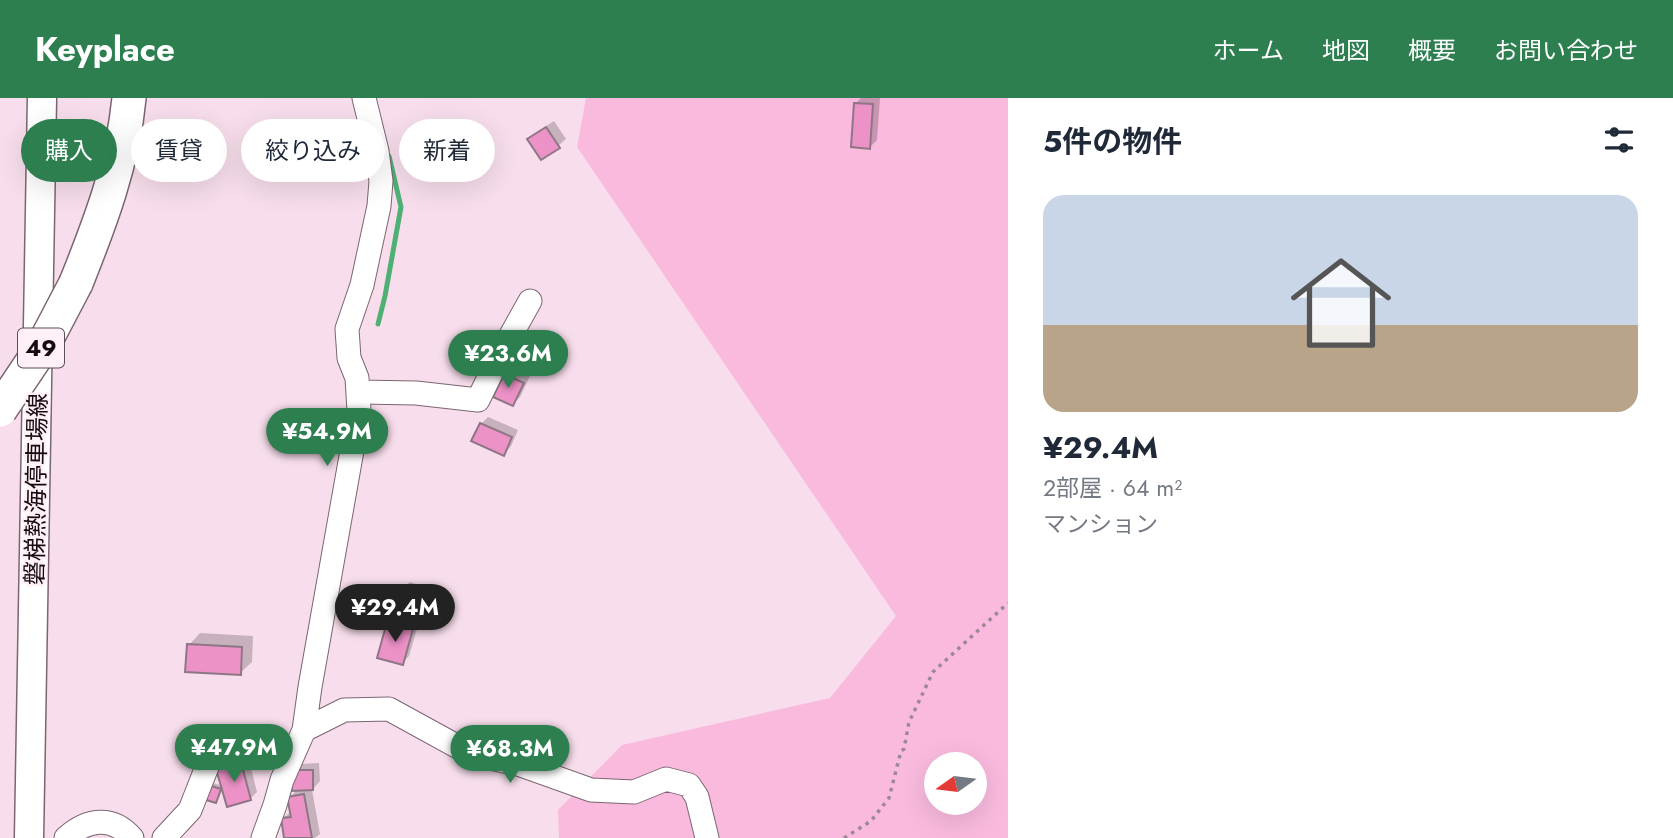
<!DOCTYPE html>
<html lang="ja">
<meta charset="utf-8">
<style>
body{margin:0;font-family:Jost,"Noto Sans JP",sans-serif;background:#f2f2f3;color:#1f2937;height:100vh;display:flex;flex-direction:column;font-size:26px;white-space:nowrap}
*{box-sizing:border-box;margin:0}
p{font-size:23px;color:#747a83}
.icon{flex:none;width:38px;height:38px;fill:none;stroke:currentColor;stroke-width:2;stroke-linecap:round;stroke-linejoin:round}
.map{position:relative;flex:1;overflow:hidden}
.sheet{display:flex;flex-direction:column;background:#fff;width:665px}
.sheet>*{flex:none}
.banner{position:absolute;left:21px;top:21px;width:665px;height:63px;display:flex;gap:14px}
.needle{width:46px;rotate:256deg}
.controls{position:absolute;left:924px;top:654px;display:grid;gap:14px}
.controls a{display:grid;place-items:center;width:63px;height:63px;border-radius:50%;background:#fff;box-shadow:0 7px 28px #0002;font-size:35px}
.price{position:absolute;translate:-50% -60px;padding:0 16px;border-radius:24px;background:#2d7f50;color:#fff;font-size:23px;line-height:46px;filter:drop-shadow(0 2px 4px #0008)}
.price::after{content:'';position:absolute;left:50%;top:42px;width:21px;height:16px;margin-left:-10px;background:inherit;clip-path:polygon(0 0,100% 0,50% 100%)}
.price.active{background:#222;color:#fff}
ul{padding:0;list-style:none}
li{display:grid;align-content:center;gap:14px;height:371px;padding:0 35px}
li span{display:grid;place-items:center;height:217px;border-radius:21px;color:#555}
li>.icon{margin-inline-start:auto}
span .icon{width:126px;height:126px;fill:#fffc;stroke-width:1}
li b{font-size:30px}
h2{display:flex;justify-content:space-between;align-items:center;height:84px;padding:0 35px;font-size:30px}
.chip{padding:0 24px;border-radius:32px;background:#fff;box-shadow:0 7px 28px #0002;font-size:24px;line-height:63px}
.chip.active{background:#2d7f50;color:#fff}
header{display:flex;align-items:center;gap:42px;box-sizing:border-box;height:98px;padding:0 35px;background:#2d7f50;color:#fff}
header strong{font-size:33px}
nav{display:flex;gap:38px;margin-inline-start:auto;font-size:24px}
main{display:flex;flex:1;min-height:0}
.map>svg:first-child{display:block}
</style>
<header>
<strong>Keyplace</strong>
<nav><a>ホーム</a><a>地図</a><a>概要</a><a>お問い合わせ</a></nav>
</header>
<main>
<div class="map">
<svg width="1008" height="740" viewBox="0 0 1008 740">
<rect width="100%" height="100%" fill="#f8deec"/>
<path fill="#f9bade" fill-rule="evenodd" d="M586,0H1008V740H559L558,712L622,647L830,600L896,518L577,49ZM936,667H975V705H936Z"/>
<path fill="#0003" d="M861,0H880L877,42L870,49L856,5Z
M554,23L566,41L558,48L529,41L537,34Z
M512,269L530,278L520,299L512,306L505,277Z
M488,319L518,332L511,348L504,356L481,326Z
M410,484L430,491L422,516L415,523L419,524L409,558L402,565L388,525L397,517L394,516L402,491Z
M200,535L253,538L252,564L240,575L189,547Z
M248,658L257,694L250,701L223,689L219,700L216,703L206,700L213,685L223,688L218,671L225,664Z
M319,665L320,683L312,692L320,736L315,740H286L283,721L290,714L289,700L298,691H294L300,666Z"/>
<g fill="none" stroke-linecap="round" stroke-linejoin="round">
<path stroke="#4fb076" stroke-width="5" d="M378,226L385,198L401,109L389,58"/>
</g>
<path fill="#ec92c7" stroke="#8e7784" stroke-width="2" d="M854,5L873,6L870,51L851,49Z
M546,29L560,50L541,62L527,41Z
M504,276L524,285L513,308L493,299Z
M480,325L512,339L504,358L471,343Z
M401,491L424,499L415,525L392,517Z
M387,524L413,531L403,567L377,560Z
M187,546L242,549L241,577L185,574Z
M241,664L251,702L227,709L216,671Z
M291,672H313V692L292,693Z
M208,687L221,691L216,705L203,701Z
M304,696L312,740H284L281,720L291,719L287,699Z"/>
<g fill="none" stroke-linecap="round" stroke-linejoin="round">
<defs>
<path id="minor" d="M359,294L416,295L478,302L501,255L530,203
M304,632L344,612L389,611L471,656L518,666L591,692L634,694L666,681L689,687L697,699L707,740
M66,740C87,721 112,717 132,740
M164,740L190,712L214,651
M263,740L275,707L282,682L304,632L310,589L359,313L357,280L349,260L347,231L362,187L379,108L381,83L377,53L364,0"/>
<path id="major" d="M29,740L42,0"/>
<path id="highway" d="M76,185C100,125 123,65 129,0"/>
</defs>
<use href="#minor" stroke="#7b6571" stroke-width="25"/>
<use href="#major" stroke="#7b6571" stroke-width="31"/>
<use href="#highway" stroke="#7b6571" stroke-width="36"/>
<path stroke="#9c8993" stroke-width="3.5" stroke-dasharray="3.5 5" stroke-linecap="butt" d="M844,740L871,723L889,700L901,653L904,651L909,624L933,574L1008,505"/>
<use href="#minor" stroke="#fff" stroke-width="23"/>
<use href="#major" stroke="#fff" stroke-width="28"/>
<use href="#highway" stroke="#fff" stroke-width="33"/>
<defs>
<path id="highway-bridge" d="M0,312L43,248L76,185"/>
</defs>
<use href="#highway-bridge" stroke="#7b6571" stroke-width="36" stroke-linecap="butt"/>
<use href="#highway-bridge" stroke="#fff" stroke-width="33"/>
</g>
<g text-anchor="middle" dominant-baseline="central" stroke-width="5" stroke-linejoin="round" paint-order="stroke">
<rect fill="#ffeff7" stroke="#5a4f55" stroke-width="2" x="18" y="230.5" width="46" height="39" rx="5"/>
<g font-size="23" font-weight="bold" fill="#130b0f">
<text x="41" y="250">49</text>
</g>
<g font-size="24" fill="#130b0f" stroke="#ffeff7">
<text transform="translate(36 391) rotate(-89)">磐梯熱海停車場線</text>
</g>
</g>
</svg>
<div class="controls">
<a><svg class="needle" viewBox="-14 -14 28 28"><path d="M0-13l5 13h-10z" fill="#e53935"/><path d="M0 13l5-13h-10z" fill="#747a83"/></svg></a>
</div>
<b class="price" style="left:508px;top:292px">¥23.6M</b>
<b class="price" style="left:327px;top:370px">¥54.9M</b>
<b class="price active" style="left:395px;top:546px">¥29.4M</b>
<b class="price" style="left:234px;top:686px">¥47.9M</b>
<b class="price" style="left:510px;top:687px">¥68.3M</b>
<div class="banner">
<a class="chip active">購入</a>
<a class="chip">賃貸</a>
<a class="chip">絞り込み</a>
<a class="chip">新着</a>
</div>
</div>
<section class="sheet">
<h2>5件の物件<svg class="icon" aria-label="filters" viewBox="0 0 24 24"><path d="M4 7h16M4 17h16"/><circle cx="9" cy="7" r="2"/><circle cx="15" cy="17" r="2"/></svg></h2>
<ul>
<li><span style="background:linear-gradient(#c9d6e8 60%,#b9a48a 0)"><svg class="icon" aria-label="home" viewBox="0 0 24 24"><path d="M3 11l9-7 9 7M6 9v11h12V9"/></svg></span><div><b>¥29.4M</b><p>2部屋 · 64 m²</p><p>マンション</p></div></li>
</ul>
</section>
</main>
